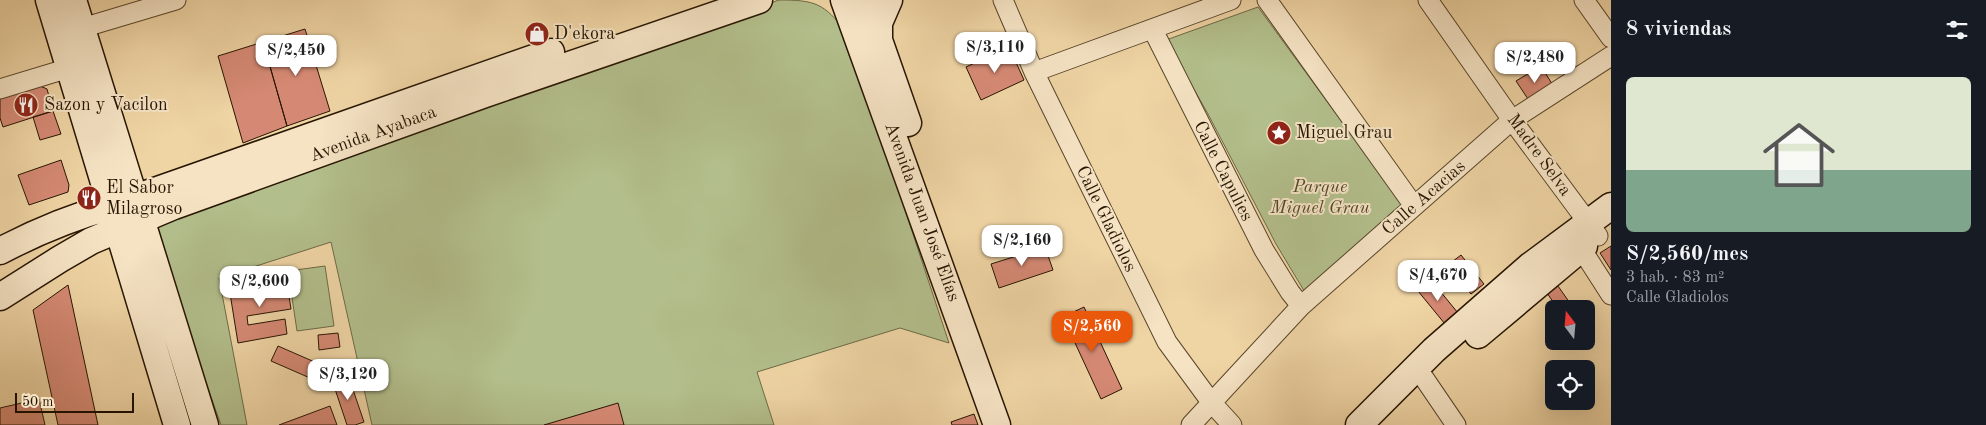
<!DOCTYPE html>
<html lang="es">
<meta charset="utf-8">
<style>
body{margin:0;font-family:"Old Standard TT",serif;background:#242831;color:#f1f3f6;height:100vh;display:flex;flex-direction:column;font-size:19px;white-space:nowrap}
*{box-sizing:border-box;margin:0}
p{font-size:16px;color:#9ea1a6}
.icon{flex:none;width:28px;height:28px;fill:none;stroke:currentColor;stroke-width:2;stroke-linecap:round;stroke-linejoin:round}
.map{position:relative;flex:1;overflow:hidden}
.panel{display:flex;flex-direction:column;background:#171b24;width:375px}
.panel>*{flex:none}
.needle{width:32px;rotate:344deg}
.controls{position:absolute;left:1545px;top:300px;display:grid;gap:10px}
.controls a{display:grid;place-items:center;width:50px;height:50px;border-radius:8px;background:#171b24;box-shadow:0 5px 20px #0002;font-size:25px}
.scale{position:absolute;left:15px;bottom:12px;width:119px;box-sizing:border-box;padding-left:5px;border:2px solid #271502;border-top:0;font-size:14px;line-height:18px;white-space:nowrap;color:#271502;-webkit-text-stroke:4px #f5e3c4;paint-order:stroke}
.price{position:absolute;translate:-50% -42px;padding:0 11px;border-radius:10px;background:#fff;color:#222;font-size:16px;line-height:32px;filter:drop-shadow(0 1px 2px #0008)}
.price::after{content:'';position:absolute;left:50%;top:30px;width:15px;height:11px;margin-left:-8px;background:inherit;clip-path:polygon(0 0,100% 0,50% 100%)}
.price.selected{background:#ea580c;color:#fff}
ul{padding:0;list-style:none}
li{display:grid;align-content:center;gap:10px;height:265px;padding:0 15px}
li span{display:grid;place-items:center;height:155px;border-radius:8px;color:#555}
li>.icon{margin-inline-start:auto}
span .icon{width:90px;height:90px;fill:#fffc;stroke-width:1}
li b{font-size:21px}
h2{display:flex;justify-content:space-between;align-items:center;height:60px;padding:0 15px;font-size:21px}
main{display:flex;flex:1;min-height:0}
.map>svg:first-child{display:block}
</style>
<main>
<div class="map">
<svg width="1611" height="425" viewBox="0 0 1611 425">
<rect width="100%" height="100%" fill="#efd4a4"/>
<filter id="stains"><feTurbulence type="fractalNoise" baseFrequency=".004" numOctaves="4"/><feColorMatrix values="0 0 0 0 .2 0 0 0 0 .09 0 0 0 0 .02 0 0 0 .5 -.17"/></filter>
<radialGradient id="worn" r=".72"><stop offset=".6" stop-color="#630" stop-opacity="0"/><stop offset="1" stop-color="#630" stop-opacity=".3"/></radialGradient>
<path fill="#b2be8b" stroke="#6c6a46" d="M779,0C815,0 824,3 846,32L949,343L900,328L757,372L774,425H372L331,242L219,278L247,425H221L155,240L156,229L163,218Z
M1258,7L1404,207L1306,294L1276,244L1208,114L1166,40Z
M325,266L334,326L297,331L288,271Z"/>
<path fill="#d58974" stroke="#271502" d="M305,29L330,111L287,126L263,42Z
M263,42L287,126L243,143L218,56Z
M1009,47L1024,80L981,100L966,67Z
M1541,66L1554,87L1530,102L1516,81Z
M40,86L47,89L53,111L3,127L0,118V99Z
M53,111L61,134L40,140L33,117Z
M61,160L69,185L68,192L29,205L18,175Z
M1611,246V270L1600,253Z
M1045,247L1053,270L999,288L991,264Z
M1461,255L1484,284L1471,294L1448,265Z
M286,277L291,309L247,316L248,325L285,319L287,334L238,343L229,287Z
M1431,280L1458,313L1445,324L1418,291Z
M68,285L98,425H58L33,310Z
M1558,286L1574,309H1558L1547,293Z
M1084,307L1122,389L1101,399L1063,317Z
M338,333L340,347L319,350L318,335Z
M278,346L317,363L310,378L271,361Z
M348,375L364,422L355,425H347L332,380Z
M39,399L45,425H0V408Z
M618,403L624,425H544Z
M330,406L337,425H279Z
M974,414L978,425H952L951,422Z"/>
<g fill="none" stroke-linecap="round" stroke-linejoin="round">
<defs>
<path id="street" d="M1003,0L1034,72L1167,342L1211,402L1232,425
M1267,0L1414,206
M1428,0L1512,120L1598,236
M1584,0L1611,38
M82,28L176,0
M1153,30L1264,250L1290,292L1301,306
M1034,72L1231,0
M0,89L69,68
M1575,239L1611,295
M1424,378L1456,425
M1191,425L1301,306L1512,120L1611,56"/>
<path id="secondary" d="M49,0L177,425
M73,0L205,425
M844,0L997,425
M865,0L908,123
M879,38V23L889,0
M0,251C36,232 72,217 112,206L551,52
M0,297L60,259L91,241L174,206L485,94L759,0
M1478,335L1584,246
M1359,425L1434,350L1530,266L1611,206"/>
</defs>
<use href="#street" stroke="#59452a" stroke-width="21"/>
<use href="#secondary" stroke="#271502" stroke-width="29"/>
<use href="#street" stroke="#f5e3c4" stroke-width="19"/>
<use href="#secondary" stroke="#f5e3c4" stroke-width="26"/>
</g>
<defs>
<symbol id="shop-disc" viewBox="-11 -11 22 22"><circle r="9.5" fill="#8f2418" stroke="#f5e3c4"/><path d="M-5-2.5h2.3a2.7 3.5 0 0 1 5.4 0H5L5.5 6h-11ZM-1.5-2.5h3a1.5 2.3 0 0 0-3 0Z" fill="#fff"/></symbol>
<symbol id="restaurant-disc" viewBox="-11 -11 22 22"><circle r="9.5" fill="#8f2418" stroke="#f5e3c4"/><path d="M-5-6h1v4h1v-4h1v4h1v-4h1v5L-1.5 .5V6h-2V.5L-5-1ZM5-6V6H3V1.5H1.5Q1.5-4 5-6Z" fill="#fff"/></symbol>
<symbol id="sight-disc" viewBox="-11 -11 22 22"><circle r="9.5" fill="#8f2418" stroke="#f5e3c4"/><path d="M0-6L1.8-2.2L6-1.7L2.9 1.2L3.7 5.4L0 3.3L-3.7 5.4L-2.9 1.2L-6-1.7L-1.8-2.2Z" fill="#fff"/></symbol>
</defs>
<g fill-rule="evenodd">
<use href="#shop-disc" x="523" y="20" width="28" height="28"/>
<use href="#restaurant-disc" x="12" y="91" width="28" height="28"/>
<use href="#sight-disc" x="1265" y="119" width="28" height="28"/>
<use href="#restaurant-disc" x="75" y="184" width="28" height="28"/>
</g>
<g text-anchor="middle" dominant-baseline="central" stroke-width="4" stroke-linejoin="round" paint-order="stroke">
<g font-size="18" fill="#271502" stroke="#f5e3c4" text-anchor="start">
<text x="554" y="34">D'ekora</text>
<text x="44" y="105">Sazon y Vacilon</text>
<text x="1296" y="133">Miguel Grau</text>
<text x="106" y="188">El Sabor<tspan x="106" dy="21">Milagroso</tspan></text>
</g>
<g font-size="18" fill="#271502" stroke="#f5e3c4">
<text transform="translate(373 134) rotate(-20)">Avenida Ayabaca</text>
<text transform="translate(1539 155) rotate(54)">Madre Selva</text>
<text transform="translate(1223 171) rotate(63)">Calle Capulies</text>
<text transform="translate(1424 198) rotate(-41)">Calle Acacias</text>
<text transform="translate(922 212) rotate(70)">Avenida Juan José Elías</text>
<text transform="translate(1106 219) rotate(64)">Calle Gladiolos</text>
</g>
<g font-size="18" font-style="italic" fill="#51482b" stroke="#f5e3c4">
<text x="1320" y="187">Parque<tspan x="1320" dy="21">Miguel Grau</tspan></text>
</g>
</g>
<rect width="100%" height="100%" filter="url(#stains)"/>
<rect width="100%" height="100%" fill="url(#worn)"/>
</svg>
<div class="controls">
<a><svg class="needle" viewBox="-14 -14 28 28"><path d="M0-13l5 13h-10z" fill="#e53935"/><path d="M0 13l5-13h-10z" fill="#9ea1a6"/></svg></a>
<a><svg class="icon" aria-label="locate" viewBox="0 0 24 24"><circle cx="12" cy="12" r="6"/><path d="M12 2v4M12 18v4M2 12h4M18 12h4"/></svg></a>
</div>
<div class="scale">50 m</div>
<b class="price" style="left:995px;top:74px">S/3,110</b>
<b class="price" style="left:296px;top:77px">S/2,450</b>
<b class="price" style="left:1535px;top:84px">S/2,480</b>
<b class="price" style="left:1022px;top:267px">S/2,160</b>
<b class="price" style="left:1438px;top:302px">S/4,670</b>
<b class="price" style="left:260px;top:308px">S/2,600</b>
<b class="price selected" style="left:1092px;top:353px">S/2,560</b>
<b class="price" style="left:348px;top:401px">S/3,120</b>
</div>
<section class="panel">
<h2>8 viviendas<svg class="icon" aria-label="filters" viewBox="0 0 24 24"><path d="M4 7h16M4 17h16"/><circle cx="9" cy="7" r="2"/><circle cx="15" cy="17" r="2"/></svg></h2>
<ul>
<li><span style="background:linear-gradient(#dfe7d0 60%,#7fa58c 0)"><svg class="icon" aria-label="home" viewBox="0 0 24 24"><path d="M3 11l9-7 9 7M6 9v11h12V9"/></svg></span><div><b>S/2,560/mes</b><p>3 hab. · 83 m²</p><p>Calle Gladiolos</p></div></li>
</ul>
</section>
</main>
